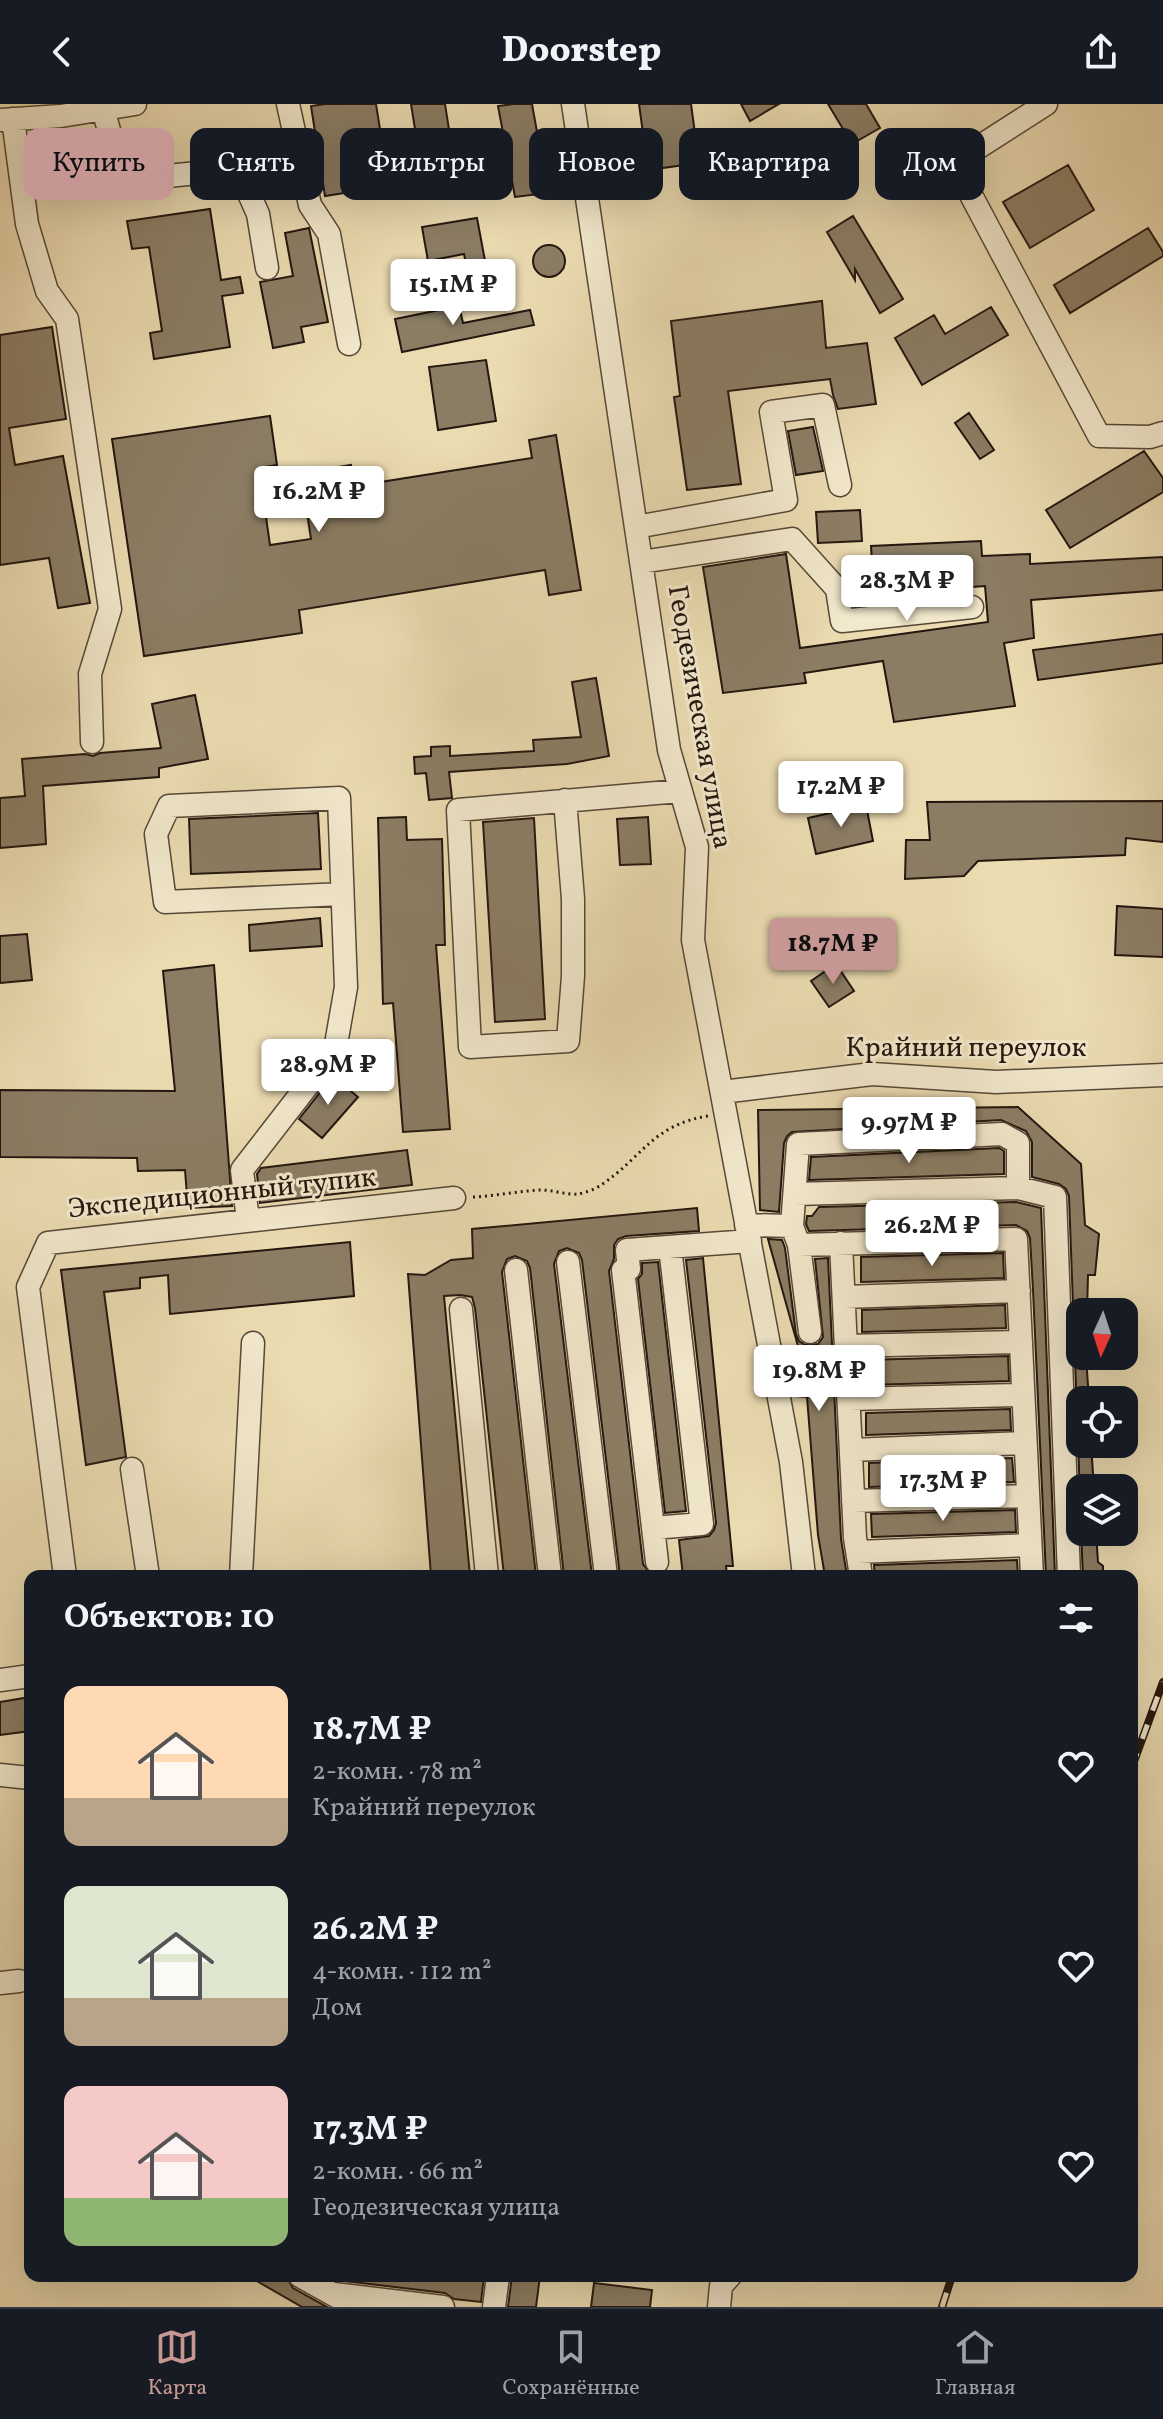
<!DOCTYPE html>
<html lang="ru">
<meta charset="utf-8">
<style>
body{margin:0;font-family:Vollkorn,serif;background:#20242c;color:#f1f3f6;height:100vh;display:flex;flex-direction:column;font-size:30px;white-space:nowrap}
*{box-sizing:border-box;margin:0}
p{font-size:26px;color:#9ea1a6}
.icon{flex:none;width:44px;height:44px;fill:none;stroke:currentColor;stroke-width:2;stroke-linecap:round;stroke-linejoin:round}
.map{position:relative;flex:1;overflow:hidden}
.panel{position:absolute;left:24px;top:1466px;width:1114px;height:712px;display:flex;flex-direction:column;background:#171b24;border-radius:16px;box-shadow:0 8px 32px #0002}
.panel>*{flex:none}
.banner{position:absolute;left:24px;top:24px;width:1116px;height:72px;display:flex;gap:16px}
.needle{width:52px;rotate:183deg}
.tools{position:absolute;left:1066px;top:1194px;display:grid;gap:16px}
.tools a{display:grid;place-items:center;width:72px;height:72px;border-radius:16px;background:#171b24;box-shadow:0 8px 32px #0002;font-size:40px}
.price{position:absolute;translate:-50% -68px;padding:0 18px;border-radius:8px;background:#fff;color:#222;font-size:26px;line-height:52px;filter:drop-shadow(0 2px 4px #0008)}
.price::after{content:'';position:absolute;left:50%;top:48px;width:24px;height:18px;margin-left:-12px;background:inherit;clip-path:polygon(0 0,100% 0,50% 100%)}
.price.current{background:#c59692;color:#111}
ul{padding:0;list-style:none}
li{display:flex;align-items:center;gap:24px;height:200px;padding:0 40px}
li span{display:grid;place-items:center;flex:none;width:224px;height:160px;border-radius:16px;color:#555}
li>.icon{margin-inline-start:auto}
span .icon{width:96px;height:96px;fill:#fffc;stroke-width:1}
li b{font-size:34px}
h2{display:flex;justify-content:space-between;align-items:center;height:96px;padding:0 40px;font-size:34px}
.pill{padding:0 28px;border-radius:16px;background:#171b24;box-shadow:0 8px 32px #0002;font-size:28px;line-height:72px}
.pill.current{background:#c59692;color:#111}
header{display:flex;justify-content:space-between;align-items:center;height:104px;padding:0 40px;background:#171b24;font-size:36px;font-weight:800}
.menu{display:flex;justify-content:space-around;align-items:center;height:112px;border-top:2px solid #363941;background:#171b24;font-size:22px;color:#9ea1a6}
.menu a{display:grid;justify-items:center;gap:4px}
.menu .current{color:#c59692}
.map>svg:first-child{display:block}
</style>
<header><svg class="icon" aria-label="back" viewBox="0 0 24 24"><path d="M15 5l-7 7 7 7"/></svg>Doorstep<svg class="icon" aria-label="share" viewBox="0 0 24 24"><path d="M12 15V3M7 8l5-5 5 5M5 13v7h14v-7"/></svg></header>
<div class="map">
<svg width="1163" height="2203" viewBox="0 0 1163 2203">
<rect width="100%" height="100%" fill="#ebdbb1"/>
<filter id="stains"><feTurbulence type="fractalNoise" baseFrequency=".0025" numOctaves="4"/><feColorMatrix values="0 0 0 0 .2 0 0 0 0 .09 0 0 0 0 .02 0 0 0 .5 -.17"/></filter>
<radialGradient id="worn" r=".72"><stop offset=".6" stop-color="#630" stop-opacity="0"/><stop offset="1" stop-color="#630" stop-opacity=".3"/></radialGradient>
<path fill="#8b7d64" stroke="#241710" stroke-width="2" d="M325,0H376L389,82L325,92L311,2Z
M411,0H445L456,70L423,75Z
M513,0H532L548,89L515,93L498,2Z
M639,0H691L699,59L648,66Z
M741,0H779L750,17Z
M828,0H866L880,24L852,40Z
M61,46L67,80L37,86L32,52Z
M747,47L772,78L749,94L726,61Z
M1068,61L1094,106L1030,144L1003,98Z
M210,105L221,176L240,173L243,189L222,192L230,243L154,255L150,229L162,227L149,143L132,145L127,117Z
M853,112L903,195L880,209L855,165V176L827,128Z
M477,114L486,162L467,165L464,150L428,157L422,123Z
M309,124L328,218L301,223L304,238L273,244L260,178L293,172L285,129Z
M1148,124L1163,148V152L1070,209L1054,181Z
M533 157a16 16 0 1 1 32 0a16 16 0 1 1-32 0Z
M822,197L826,244L867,239L876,300L838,305L833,291L830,275L728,287L741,380L687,386L674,293L680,292L671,217Z
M459,202L463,219L530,206L534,221L402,248L395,215Z
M991,203L1008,231L922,281L895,234L934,211L945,230Z
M52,223L66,315L9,324L15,361L63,352L90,499L58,504L49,454L0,461V231Z
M486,256L496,317L438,326L429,263Z
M969,309L994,346L980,355L955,319Z
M270,312L277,361L259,364L270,441L311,435L301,369L351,361L355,382L532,354L529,336L556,331L581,486L549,491L545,466L299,506L302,529L144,552L112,335Z
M813,323L823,367L796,371L788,327Z
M1144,347L1163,374V388L1070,444L1046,406Z
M860,406L862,437L818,439L816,408Z
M981,437L982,452L1030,450V460L1163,453V486L1031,496L1034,534L1004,539L1015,602L894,618L883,557L804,569L806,579L723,589L703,463L786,450L800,544L988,518L985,482L874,490L871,442Z
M1163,530V559L1038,576L1033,546Z
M596,574L609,652L567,660L449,668L452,694L429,696L426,669L415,670L414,653L431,652V643L450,642V652L534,647L533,636L581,633L572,578Z
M195,591L208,655L159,664V673L43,682L46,740L0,744V694L25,692L22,655L85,650L93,652L100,649L161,644L152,600Z
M1163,697V738L1126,734L1125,751L978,757L964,772L905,775L906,736H930L927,698Z
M866,701L873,737L816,750L808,714Z
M318,709L321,765L191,770L189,715Z
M406,713L407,736L442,735L445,841H436L450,1025L403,1028L393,899L383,900L378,714Z
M648,713L651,760L620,761L617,715Z
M534,714L545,915L495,918L483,718Z
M1117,802L1163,805V853L1115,851Z
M320,814L322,842L250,847L249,821Z
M27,830L32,876L0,879V832Z
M836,860L854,887L829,903L811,877Z
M214,861L232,1102L188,1104L185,1066L138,1067L137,1054L0,1053V986L175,987L163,867Z
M333,972L358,993L322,1034L299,1015Z
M1018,1003L1081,1060L1085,1121L1099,1130L1095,1171H1088L1087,1208H1080V1252H1086L1089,1296H1080V1340H1091L1094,1384H1080V1391L1069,1092L1066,1085L1059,1080L1032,1073V1038L1026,1027L1001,1016L792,1028L787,1032L784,1039L779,1108L760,1106L758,1006Z
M999,1044L1004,1047V1070L809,1076L811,1053Z
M407,1046L412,1081L260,1099L257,1070L261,1064Z
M1016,1098L1041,1104L1055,1472H1046L1033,1186L1030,1134L1027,1127L1016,1121L809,1127L806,1120L807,1112H812L819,1103Z
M697,1104L699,1127L626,1132L618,1135L614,1141V1155L609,1167L643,1460L652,1472H620L582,1156L579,1149L567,1144L559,1147L554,1160L592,1472H564L530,1164L527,1157L515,1152L507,1155L502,1168L536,1472H504L475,1204L472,1193L460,1191L444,1192L470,1472H431L408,1170L425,1171L451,1156L473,1154L472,1125Z
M768,1135L782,1136L785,1144L796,1230L799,1237L805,1241L818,1240L823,1233L815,1155L828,1154L841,1435L847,1472H825L818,1431L807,1293L796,1292L790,1254L801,1253Z
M350,1138L354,1192L170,1210L168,1171L140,1174V1184L104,1188L126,1353L86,1361L61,1166Z
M1003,1149L1004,1174L861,1178V1153Z
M703,1154L733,1462H726L727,1472H683L679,1436L709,1432L714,1426L716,1419L686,1156Z
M658,1158L686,1407L665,1409L638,1175L642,1170V1159Z
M1005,1201L1006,1224L862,1228V1206Z
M1008,1252L1009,1277L866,1281L865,1256Z
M1010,1305L1011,1326L866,1331V1309Z
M1012,1354L1014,1378L869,1383V1359Z
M1015,1406L1016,1428L872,1433L871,1410Z
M1081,1428H1096L1098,1458L1103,1462V1472H1083Z
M1017,1456L1018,1472H875L874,1461Z
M30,1593V1627L0,1631V1598Z
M248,2172H286L293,2184L327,2203H302Z
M332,2172H484L481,2198L454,2195L445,2189L336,2176Z
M512,2172H540L536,2203H508Z
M594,2179L652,2186L650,2203H591Z"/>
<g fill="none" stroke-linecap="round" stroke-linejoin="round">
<defs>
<path id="minor" d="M288,0L310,101L329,130L349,240
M573,0L669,646L697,743L693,836L791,1358L804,1472
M1046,0L954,59L1099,332L1150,333L1163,329
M103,5L119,62L129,76L197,69L223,73L246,83L258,110L267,164
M13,15L27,120L47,187L67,215L110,505L90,570L92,638
M1,16L61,12L135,0
M636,423L786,396L771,308L823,301L840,381
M641,458L792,435L837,485L842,517L972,503
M565,696L573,795V872L568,937L470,943L458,706L680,687
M722,988L872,970L996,978L1163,971
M795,1090L1018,1084
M248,1117L242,1066L335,946L346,883L339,694L169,702L156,730L165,798L342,790
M746,1121L792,1122L799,1141L1016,1135L1032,1472
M792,1122L798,1040L1002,1030L1018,1039V1084L1055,1093L1069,1472
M841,1139L855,1434L861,1472
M799,1141L810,1228
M568,1158L606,1472
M516,1166L550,1472
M844,1193L1019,1187
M461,1205L487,1472
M846,1242L1021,1238
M849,1295L1023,1291
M851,1346L1025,1339
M132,1365L148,1472
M853,1397L1028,1392
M653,1424L702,1420L670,1143
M858,1448L1030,1441
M657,1458L623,1166L629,1165L627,1146L750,1137
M65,1472L28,1183L48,1139L454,1094
M241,1472L253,1239
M0,1576L30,1572
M0,1671L30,1674
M0,1879L19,1877
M300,2172L345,2197
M334,2190L443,2203
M494,2203L498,2172
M719,2203L721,2182L730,2172"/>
</defs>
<use href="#minor" stroke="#564838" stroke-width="25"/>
<path stroke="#241710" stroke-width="3" stroke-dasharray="2 4" stroke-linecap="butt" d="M473,1093C496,1092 518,1087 541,1086C553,1086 566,1091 578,1090C584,1089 596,1085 601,1081C643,1053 652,1021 708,1012"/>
<use href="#minor" stroke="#f2e8cc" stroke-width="22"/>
<defs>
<path id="rail" d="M1132,1663L1163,1578
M942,2203L952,2172"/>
</defs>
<use href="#rail" stroke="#241710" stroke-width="8"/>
<use href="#rail" stroke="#f2e8cc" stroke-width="5" stroke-dasharray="15" stroke-linecap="butt"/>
</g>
<g text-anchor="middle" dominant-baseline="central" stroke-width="6" stroke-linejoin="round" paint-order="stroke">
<g font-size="28" fill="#241710" stroke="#f2e8cc">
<text transform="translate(699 613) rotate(80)">Геодезическая улица</text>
<text x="966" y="944">Крайний переулок</text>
<text transform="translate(222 1090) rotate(-6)">Экспедиционный тупик</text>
</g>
</g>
<rect width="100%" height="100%" filter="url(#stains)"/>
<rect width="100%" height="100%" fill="url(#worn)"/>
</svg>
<div class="tools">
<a><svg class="needle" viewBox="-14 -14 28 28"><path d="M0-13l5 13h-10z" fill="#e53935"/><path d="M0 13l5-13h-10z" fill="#9ea1a6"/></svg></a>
<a><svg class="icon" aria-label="locate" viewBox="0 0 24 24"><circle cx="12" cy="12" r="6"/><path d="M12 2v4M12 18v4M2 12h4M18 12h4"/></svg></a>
<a><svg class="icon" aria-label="layers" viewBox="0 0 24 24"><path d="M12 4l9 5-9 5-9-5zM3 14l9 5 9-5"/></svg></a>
</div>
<b class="price" style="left:453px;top:223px">15.1M ₽</b>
<b class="price" style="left:319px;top:430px">16.2M ₽</b>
<b class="price" style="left:907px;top:519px">28.3M ₽</b>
<b class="price" style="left:841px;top:725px">17.2M ₽</b>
<b class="price current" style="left:833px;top:882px">18.7M ₽</b>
<b class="price" style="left:328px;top:1003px">28.9M ₽</b>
<b class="price" style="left:909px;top:1061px">9.97M ₽</b>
<b class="price" style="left:932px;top:1164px">26.2M ₽</b>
<b class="price" style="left:819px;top:1309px">19.8M ₽</b>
<b class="price" style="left:943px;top:1419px">17.3M ₽</b>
<div class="banner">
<a class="pill current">Купить</a>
<a class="pill">Снять</a>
<a class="pill">Фильтры</a>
<a class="pill">Новое</a>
<a class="pill">Квартира</a>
<a class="pill">Дом</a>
</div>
<section class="panel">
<h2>Объектов: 10<svg class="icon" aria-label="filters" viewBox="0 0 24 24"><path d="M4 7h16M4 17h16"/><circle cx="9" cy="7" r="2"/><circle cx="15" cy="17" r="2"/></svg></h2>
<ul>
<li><span style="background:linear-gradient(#ffd9b3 70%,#b9a48a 0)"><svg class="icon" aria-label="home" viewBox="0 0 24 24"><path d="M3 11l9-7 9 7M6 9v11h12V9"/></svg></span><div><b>18.7M ₽</b><p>2-комн. · 78 m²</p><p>Крайний переулок</p></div><svg class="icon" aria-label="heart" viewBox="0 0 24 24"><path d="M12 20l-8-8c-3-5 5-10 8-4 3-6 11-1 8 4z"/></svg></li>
<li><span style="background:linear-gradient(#dfe7d0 70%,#b9a48a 0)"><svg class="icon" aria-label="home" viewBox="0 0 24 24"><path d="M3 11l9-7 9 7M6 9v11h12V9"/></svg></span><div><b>26.2M ₽</b><p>4-комн. · 112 m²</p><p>Дом</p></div><svg class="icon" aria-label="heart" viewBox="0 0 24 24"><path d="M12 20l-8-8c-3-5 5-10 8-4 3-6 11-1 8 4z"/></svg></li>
<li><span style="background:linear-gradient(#f6c9c9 70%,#8fb573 0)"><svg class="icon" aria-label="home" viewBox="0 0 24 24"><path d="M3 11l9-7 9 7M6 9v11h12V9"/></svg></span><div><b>17.3M ₽</b><p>2-комн. · 66 m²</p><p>Геодезическая улица</p></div><svg class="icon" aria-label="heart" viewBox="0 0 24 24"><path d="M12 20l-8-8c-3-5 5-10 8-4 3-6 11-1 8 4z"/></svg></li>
</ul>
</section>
</div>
<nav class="menu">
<a class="current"><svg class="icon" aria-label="map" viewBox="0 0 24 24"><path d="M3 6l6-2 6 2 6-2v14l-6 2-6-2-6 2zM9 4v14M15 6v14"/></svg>Карта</a>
<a><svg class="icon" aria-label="saved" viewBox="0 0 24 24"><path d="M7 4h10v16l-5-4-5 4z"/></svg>Сохранённые</a>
<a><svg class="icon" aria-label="home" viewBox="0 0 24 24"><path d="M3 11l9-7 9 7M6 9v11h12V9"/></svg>Главная</a>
</nav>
